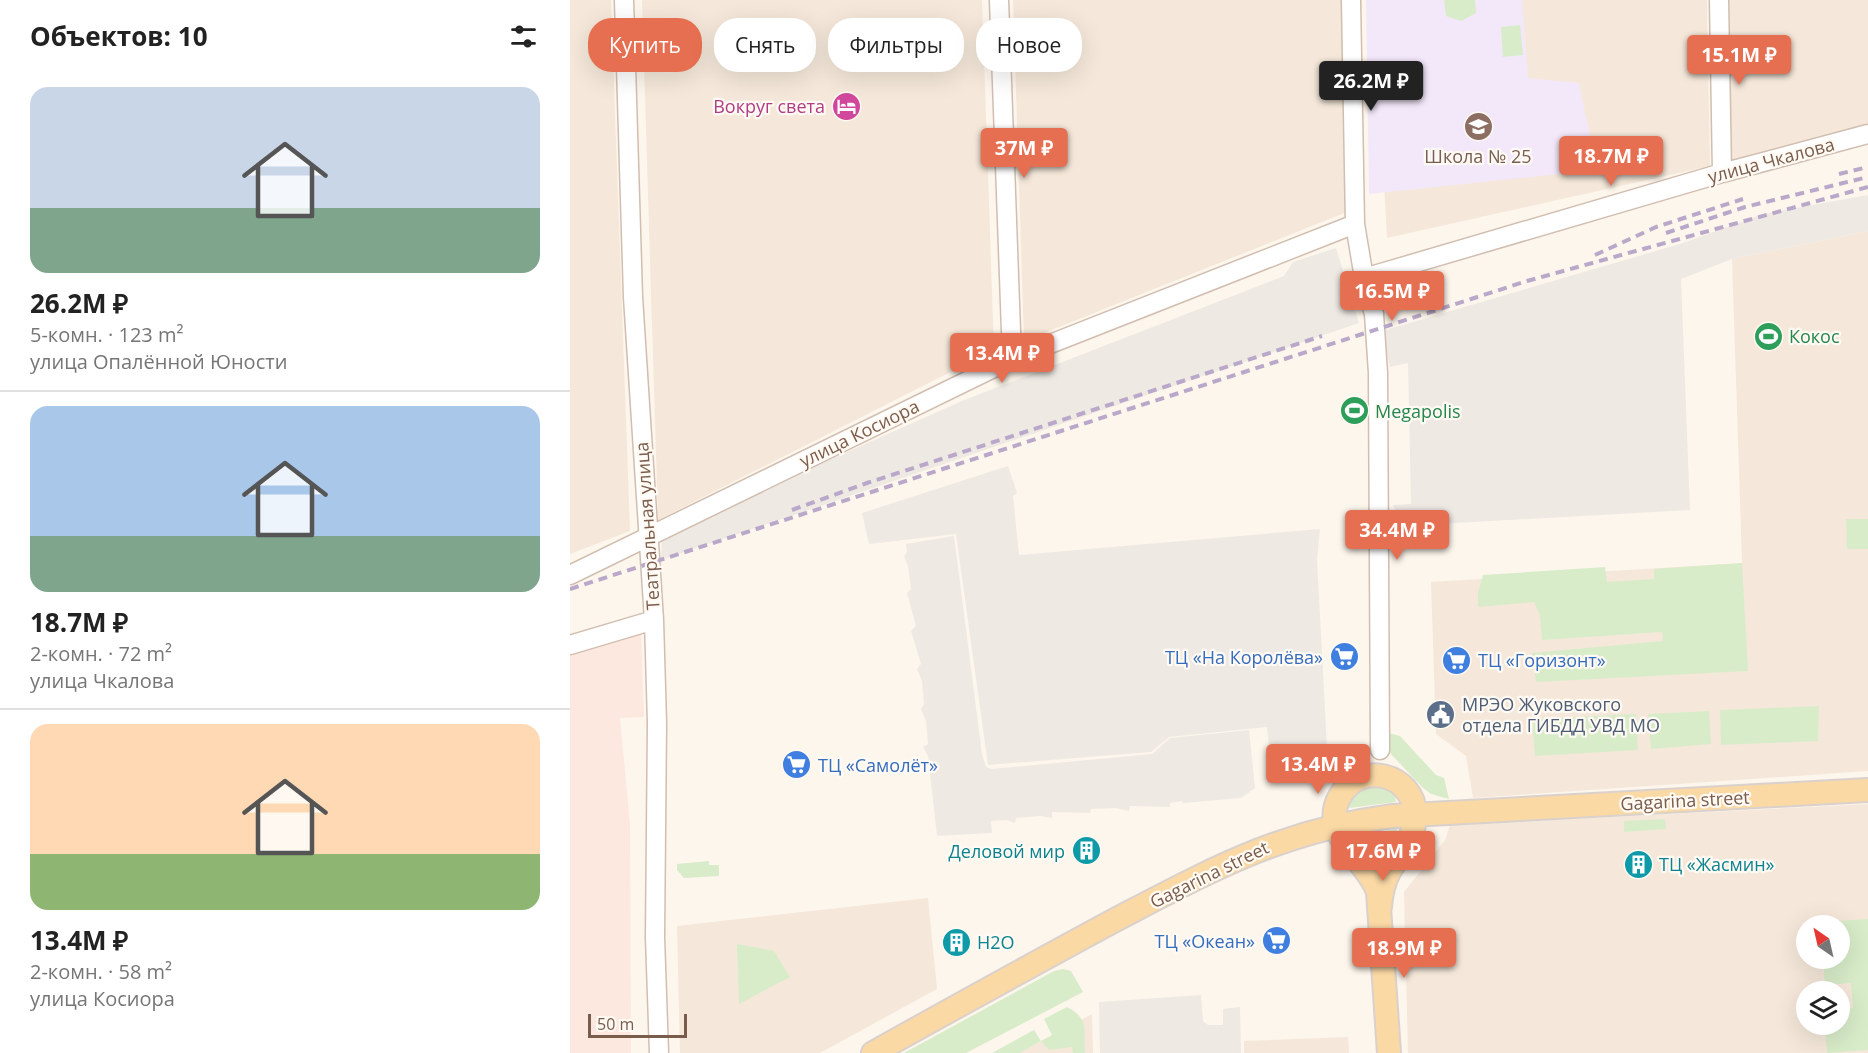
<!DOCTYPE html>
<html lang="ru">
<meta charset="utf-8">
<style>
body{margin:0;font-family:"Open Sans",sans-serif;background:#f2f2f2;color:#222;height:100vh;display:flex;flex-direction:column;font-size:22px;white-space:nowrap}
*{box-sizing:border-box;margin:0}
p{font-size:20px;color:#767676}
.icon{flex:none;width:33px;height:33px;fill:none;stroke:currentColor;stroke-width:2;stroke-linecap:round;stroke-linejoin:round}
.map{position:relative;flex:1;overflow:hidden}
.side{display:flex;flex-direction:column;background:#fff;width:570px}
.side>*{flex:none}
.top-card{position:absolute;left:18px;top:18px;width:570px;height:54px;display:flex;gap:12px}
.needle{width:39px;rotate:326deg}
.buttons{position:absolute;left:1226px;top:915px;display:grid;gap:12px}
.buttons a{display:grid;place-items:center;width:54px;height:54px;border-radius:50%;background:#fff;box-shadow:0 6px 24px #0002;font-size:30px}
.scale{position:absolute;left:18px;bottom:15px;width:99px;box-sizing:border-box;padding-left:6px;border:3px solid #7a5c4d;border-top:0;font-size:16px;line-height:21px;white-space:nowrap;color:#7a5c4d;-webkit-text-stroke:4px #fffaf3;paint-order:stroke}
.price{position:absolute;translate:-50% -51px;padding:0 14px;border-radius:6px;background:#e76f51;color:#fff;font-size:20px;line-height:39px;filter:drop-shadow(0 2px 3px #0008)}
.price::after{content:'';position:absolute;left:50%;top:36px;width:18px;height:14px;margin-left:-9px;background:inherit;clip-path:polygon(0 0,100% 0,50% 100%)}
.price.current{background:#222;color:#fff}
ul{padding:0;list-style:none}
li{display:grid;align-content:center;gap:12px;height:318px;padding:0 30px}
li+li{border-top:2px solid #e0e0e0}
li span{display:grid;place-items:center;height:186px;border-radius:18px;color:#555}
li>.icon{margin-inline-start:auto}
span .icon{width:108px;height:108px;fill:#fffc;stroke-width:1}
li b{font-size:26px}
h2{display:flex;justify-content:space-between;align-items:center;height:72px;padding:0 30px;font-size:26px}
.chip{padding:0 21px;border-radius:24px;background:#fff;box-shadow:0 6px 24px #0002;font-size:21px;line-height:54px}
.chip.current{background:#e76f51;color:#fff}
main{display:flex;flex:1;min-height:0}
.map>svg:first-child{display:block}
</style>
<main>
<section class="side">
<h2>Объектов: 10<svg class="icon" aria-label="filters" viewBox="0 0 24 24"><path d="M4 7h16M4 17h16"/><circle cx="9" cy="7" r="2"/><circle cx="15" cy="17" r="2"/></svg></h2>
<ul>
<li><span style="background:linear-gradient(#c9d6e8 65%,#7fa58c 0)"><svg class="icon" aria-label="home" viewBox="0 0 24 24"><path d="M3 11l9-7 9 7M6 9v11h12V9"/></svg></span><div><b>26.2M ₽</b><p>5-комн. · 123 m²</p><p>улица Опалённой Юности</p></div></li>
<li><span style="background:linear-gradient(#a9c7e8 70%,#7fa58c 0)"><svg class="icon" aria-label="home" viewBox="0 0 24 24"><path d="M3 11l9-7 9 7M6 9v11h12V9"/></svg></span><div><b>18.7M ₽</b><p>2-комн. · 72 m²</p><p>улица Чкалова</p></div></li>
<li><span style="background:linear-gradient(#ffd9b3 70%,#8fb573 0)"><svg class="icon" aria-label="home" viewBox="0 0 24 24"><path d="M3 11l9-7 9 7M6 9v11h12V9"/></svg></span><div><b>13.4M ₽</b><p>2-комн. · 58 m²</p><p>улица Косиора</p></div></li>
</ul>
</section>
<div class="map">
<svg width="1298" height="1053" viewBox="0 0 1298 1053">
<rect width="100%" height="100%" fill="#fdf6ec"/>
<path fill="#f5e8da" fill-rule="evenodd" d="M0,0H41L60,531L0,554Z
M72,0H412L424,350L88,520Z
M443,0H771L777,212L454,341Z
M804,0H1137L1140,166L817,238Z
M1153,0H1298V130L1156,161Z
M1298,231V771L903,798L896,756L866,734L861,582L1172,563L1162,259Z
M1298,804V1053H838L834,892L875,840L880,825ZM1236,926H1269V958H1236ZM1236,992H1269V1024H1236Z
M358,898L367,989L250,1053H110L107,926Z
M522,1014L523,1053H449Z
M778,1037L779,1053H674V1041Z"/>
<path fill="#fde8e0" d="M71,628L74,717L50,718L60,824L61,1053H0V652Z"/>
<path fill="#efe9e4" d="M1298,195V231L1162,259L1111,279L1120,510L832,526L823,505L841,504L838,363L820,367L812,331L1113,243L1193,214Z
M766,248L789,323L91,560L92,534L392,401L714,276L723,262Z
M438,466L447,493L443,496L449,555L750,529L747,559L757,748L748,749V766L736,774L702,776L697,727L599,737L581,752L418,765L386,534L299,544L292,513Z
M384,536L412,754L416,767L422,769L582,754L600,738L679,730L685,788L671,798L613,803L612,801L600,803V807L560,806L559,811L545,808L521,809L520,813L482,812V818L470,816L446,818L445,823L437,820L421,821L422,833L367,836L358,756L353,747L358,744L356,721L351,709L354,704L352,681L347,669L351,664L341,631L346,626L337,593L341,589L338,566L334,556L337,552L336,544Z
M631,995L633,1021L638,1025H653V1009L670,1007L671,1053H530L529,1002Z"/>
<path fill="#f3e8fa" d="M796,0H952L958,78L1009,83L1027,170L799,194Z"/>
<path fill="#d8ecc9" d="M874,0H905L906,13L891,21L876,16Z
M950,25L953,55L933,57L931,27Z
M1276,519H1298V549H1277Z
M1172,563L1178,671L966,682L962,653L1093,641L1092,632L972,640L970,615L964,602L908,607V592L913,575L1035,567L1037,582L1084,579V569Z
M1249,706L1248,741L1151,745L1150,710Z
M1139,711L1141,744L1081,749L1078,714Z
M1066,714L1068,750L965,756L962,719Z
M815,732L830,736L866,775L874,778L879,799L861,794L853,788L820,753L816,746Z
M807,783L825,794L826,802L779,808L785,791Z
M1095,819L1096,829L1054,832V821Z
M827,829L828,836L821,847L808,854L792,848L783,836Z
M139,861V865H149V876L114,878L107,870V864Z
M1298,919V1050L1257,1053L1255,1025L1269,1024V1010L1283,1008L1281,983L1255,985L1253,959L1269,958V926L1252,925V922Z
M167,944L204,951L220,977L169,1004Z
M493,969L501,971L513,992L396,1053H334L484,971Z
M497,1007C519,1018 514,1031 515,1053H503L502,1047L479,1050L471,1041L450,1053H422L464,1030L471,1041L482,1035L474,1019Z"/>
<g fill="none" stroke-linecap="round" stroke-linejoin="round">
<defs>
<path id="minor" d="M54,0L63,297L84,620L87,723L85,937L89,1053
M429,0L442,359
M781,0L785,224L794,278L804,314L808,373L810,750
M1149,0L1152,173
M794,278L1152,173L1298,134
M0,575L442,359L785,224
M0,645L84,620"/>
<path id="major" d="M810,907C811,894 813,883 819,872C830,852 845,839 845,814C844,774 790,760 770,796C748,835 798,860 808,892L819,1053
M303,1053C384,1008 465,963 547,919C643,869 713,830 823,816L1298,790"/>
</defs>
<use href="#minor" stroke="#d1beb0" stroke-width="21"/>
<use href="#major" stroke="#dad1cd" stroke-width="26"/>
<use href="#minor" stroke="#fff" stroke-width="18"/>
<use href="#major" stroke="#fbd9a5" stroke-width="22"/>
<path stroke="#b9a8c9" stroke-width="4" stroke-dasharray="9 6" stroke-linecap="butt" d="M1269,174L1298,167
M1096,233L1175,207L1298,177
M1025,255L1086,227L1173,199
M222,510L297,483L752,336
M0,589L957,281L1298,187"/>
</g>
<defs>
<symbol id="hotel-disc" viewBox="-11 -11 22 22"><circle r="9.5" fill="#d1479c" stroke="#fffaf3"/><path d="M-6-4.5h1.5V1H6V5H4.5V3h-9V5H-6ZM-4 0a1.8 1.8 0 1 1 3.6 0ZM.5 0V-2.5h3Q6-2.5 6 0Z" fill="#fff"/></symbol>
<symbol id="school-disc" viewBox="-11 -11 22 22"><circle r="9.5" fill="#8d6e63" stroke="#fffaf3"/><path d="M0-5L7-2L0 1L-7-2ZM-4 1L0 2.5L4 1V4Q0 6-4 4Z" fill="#fff"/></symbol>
<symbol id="stadium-disc" viewBox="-11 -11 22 22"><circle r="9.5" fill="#2e9e5b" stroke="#fffaf3"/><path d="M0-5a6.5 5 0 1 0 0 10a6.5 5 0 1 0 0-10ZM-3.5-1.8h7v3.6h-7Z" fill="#fff"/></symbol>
<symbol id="supermarket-disc" viewBox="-11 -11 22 22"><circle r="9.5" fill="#3f7fe0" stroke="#fffaf3"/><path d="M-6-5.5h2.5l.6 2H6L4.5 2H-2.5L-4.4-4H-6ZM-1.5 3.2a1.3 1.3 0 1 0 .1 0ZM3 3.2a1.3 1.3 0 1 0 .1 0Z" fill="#fff"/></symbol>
<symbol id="civic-disc" viewBox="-11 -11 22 22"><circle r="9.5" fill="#5c6f8a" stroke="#fffaf3"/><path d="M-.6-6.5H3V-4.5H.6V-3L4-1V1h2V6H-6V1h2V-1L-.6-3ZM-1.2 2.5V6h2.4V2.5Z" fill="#fff"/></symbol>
<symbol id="building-disc" viewBox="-11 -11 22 22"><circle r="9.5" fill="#0f9aa8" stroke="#fffaf3"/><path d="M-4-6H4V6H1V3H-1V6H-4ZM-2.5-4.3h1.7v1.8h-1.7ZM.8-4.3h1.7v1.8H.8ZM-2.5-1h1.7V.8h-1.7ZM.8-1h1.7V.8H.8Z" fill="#fff"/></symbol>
</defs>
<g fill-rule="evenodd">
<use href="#hotel-disc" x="260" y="90" width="33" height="33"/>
<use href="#school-disc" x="892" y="110" width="33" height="33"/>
<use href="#stadium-disc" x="1182" y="320" width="33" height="33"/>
<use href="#stadium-disc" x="768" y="394" width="33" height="33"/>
<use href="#supermarket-disc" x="758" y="640" width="33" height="33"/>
<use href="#supermarket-disc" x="870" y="644" width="33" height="33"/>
<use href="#civic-disc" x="854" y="698" width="33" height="33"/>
<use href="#supermarket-disc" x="210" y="748" width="33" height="33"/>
<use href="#building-disc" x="500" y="834" width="33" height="33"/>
<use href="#building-disc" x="1052" y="848" width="33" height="33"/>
<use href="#supermarket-disc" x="690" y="924" width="33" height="33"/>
<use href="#building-disc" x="370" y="926" width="33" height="33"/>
</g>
<g text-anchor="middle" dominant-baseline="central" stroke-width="4.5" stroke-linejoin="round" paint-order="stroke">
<g font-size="18" fill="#b23c85" stroke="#fffaf3" text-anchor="end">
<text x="255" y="106">Вокруг света</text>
</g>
<g font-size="18" fill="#785e54" stroke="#fffaf3">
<text x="908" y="156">Школа № 25</text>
</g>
<g font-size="18" fill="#7a5c4d" stroke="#fffaf3">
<text transform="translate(1201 160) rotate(-15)">улица Чкалова</text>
<text transform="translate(289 433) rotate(-26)">улица Косиора</text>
<text transform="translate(77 526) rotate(-94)">Театральная улица</text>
<text transform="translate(1115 800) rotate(-3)">Gagarina street</text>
<text transform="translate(639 874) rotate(-26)">Gagarina street</text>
</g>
<g font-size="18" fill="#27864d" stroke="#fffaf3" text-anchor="start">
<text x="1219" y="336">Кокос</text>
<text x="805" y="411">Megapolis</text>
</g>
<g font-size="18" fill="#366cbe" stroke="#fffaf3" text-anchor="end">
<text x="753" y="657">ТЦ «На Королёва»</text>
<text x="908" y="660" text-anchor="start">ТЦ «Горизонт»</text>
<text x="248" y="765" text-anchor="start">ТЦ «Самолёт»</text>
<text x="685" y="941">ТЦ «Океан»</text>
</g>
<g font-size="18" fill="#4e5e75" stroke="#fffaf3" text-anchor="start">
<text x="892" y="704">МРЭО Жуковского<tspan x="892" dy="21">отдела ГИБДД УВД МО</tspan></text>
</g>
<g font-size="18" fill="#0d838f" stroke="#fffaf3" text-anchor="start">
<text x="495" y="851" text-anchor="end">Деловой мир</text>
<text x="1089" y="864">ТЦ «Жасмин»</text>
<text x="407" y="942">H2O</text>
</g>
</g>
</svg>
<div class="buttons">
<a><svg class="needle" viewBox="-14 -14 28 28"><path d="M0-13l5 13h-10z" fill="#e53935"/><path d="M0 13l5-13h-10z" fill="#767676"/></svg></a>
<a><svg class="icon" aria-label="layers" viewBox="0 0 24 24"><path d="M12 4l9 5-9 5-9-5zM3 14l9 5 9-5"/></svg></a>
</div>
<div class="scale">50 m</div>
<b class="price" style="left:1169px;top:86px">15.1M ₽</b>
<b class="price current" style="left:801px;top:112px">26.2M ₽</b>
<b class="price" style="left:454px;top:179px">37M ₽</b>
<b class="price" style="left:1041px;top:187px">18.7M ₽</b>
<b class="price" style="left:822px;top:322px">16.5M ₽</b>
<b class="price" style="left:432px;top:384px">13.4M ₽</b>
<b class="price" style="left:827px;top:561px">34.4M ₽</b>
<b class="price" style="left:748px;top:795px">13.4M ₽</b>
<b class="price" style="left:813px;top:882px">17.6M ₽</b>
<b class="price" style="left:834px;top:979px">18.9M ₽</b>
<div class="top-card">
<a class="chip current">Купить</a>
<a class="chip">Снять</a>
<a class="chip">Фильтры</a>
<a class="chip">Новое</a>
</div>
</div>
</main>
